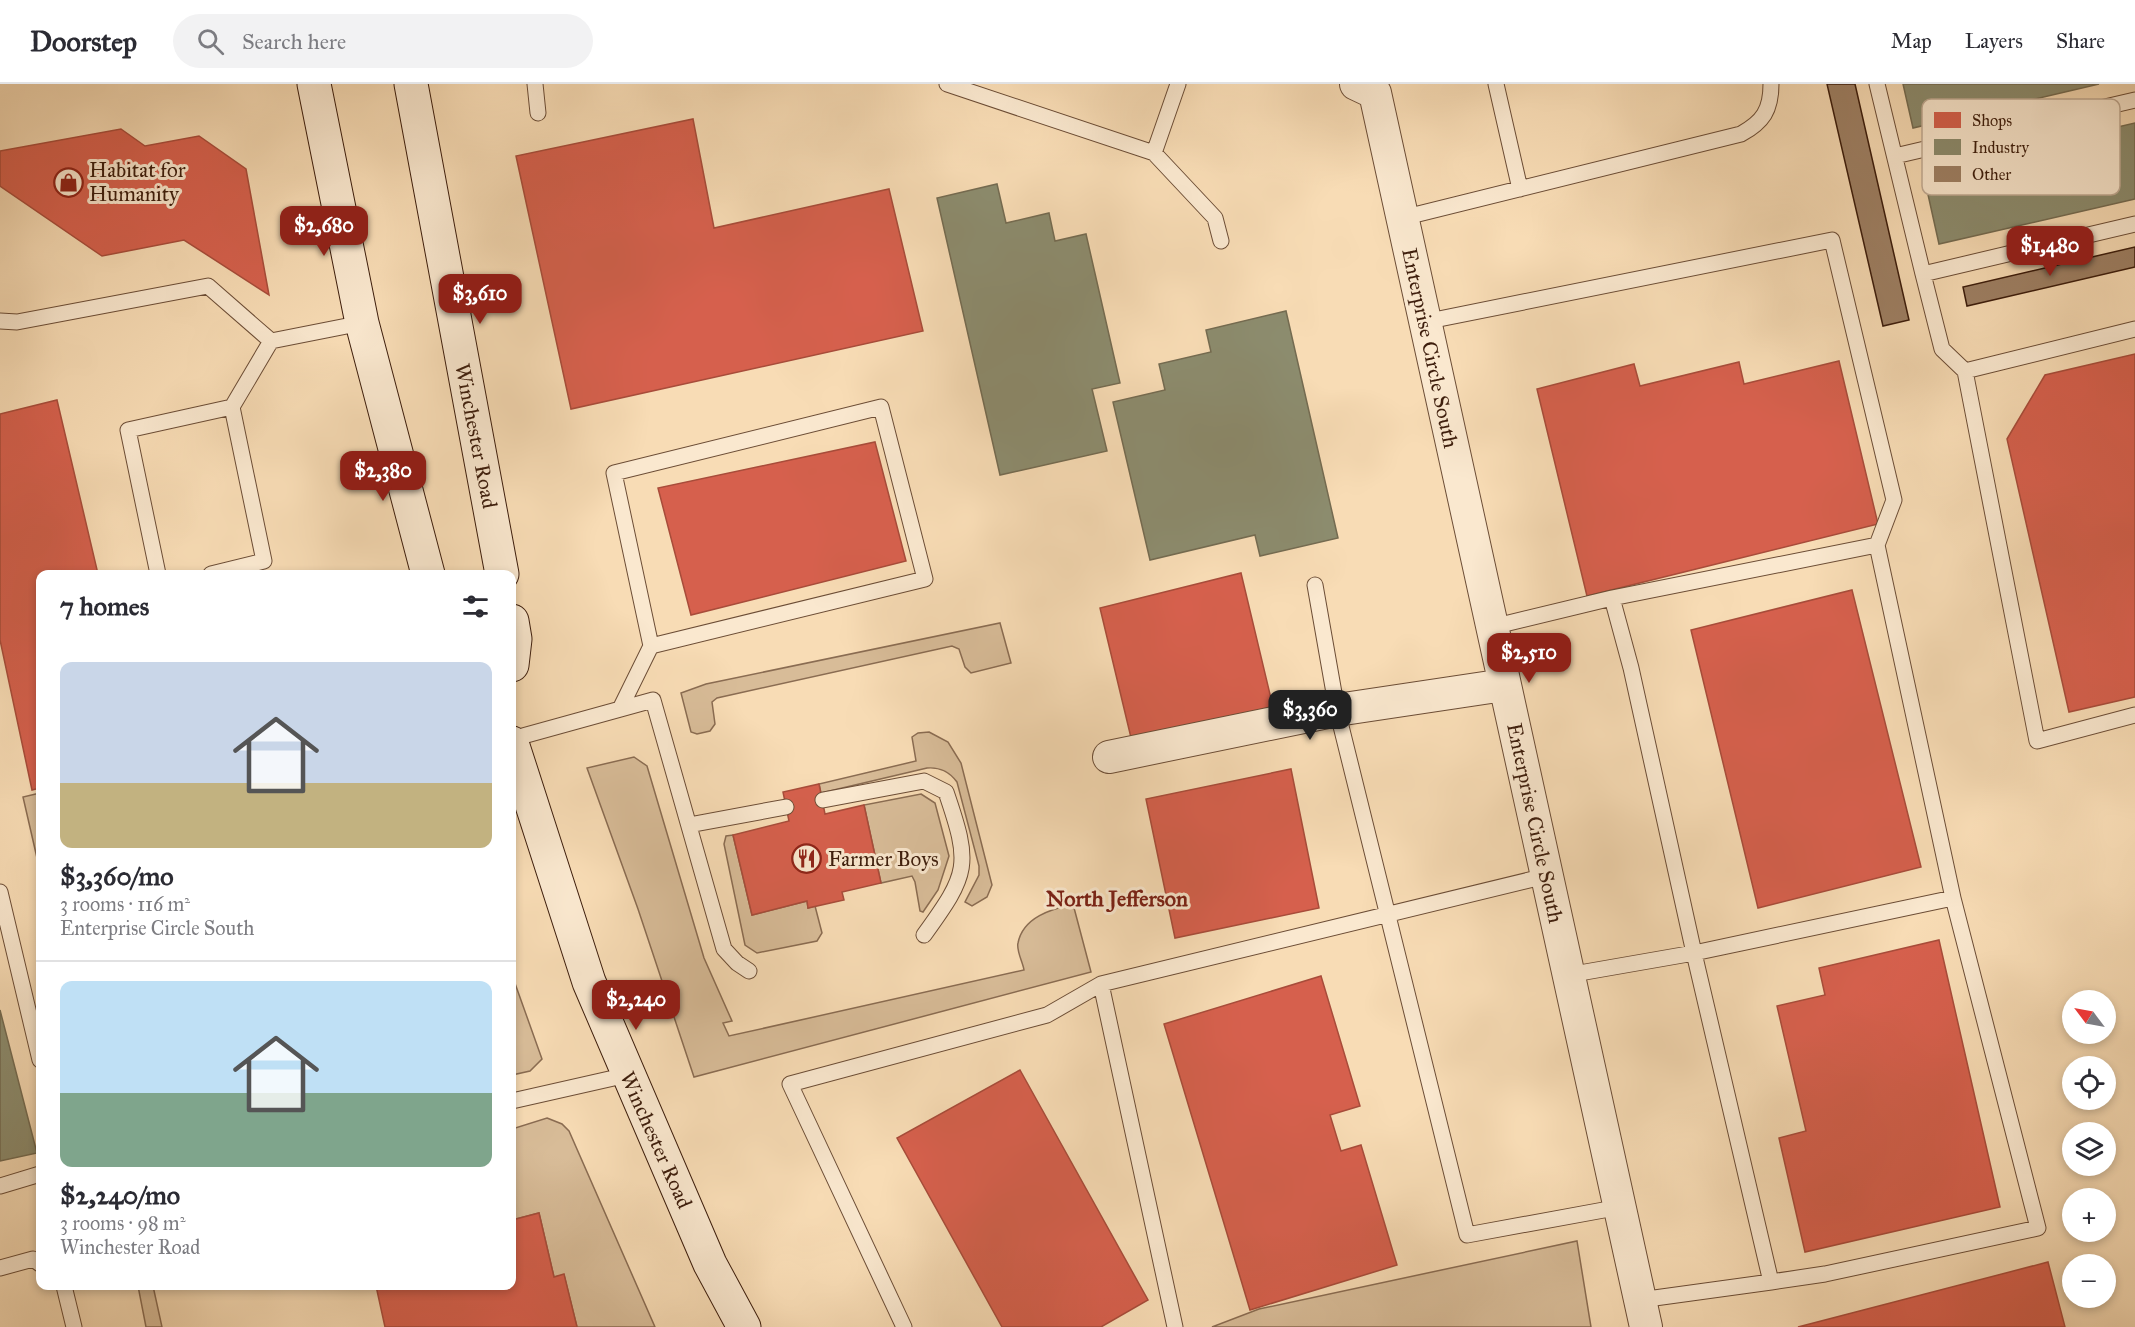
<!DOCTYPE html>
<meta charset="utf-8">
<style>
body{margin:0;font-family:"IM FELL Great Primer",serif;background:#f2f2f3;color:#2b2b33;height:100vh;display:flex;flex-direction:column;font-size:22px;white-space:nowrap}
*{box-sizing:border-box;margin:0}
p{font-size:20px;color:#7c7c81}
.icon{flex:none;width:33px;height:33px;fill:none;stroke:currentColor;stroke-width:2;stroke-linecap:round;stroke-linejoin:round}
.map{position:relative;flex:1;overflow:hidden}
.side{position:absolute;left:36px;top:486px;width:480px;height:720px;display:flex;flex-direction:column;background:#fff;border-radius:12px;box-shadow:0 3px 9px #0003}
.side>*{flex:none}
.needle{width:39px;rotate:302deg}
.tools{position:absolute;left:2062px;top:906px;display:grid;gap:12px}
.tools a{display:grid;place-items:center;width:54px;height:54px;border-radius:50%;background:#fff;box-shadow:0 3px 9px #0003;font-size:30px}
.price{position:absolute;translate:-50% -51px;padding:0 14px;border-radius:12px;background:#8f2418;color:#fff;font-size:20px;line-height:39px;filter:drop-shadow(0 2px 3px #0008)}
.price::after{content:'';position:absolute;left:50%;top:36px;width:18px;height:14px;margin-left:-9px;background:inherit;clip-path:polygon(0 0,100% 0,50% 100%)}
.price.selected{background:#222;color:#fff}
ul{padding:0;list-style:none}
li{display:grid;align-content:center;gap:12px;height:318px;padding:0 24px}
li+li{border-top:2px solid #e1e1e2}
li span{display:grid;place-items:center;height:186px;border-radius:12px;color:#555}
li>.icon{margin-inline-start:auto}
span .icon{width:108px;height:108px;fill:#fffc;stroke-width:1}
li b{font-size:26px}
h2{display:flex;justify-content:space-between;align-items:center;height:72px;padding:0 24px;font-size:26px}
header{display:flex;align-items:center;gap:36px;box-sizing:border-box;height:84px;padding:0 30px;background:#fff;border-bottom:2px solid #e1e1e2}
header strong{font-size:28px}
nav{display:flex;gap:33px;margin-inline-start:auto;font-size:21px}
.search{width:420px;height:54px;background:#f2f2f3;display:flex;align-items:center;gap:15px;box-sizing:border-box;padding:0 21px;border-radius:33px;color:#7c7c81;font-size:22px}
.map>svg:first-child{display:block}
</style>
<header>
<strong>Doorstep</strong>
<div class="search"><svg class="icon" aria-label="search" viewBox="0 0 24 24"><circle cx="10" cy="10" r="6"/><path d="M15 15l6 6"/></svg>Search here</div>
<nav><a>Map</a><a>Layers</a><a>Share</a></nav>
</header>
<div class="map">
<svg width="2135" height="1243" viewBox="0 0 2135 1243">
<rect width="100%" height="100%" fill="#f8dcb5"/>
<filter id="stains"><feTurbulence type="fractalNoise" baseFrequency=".00333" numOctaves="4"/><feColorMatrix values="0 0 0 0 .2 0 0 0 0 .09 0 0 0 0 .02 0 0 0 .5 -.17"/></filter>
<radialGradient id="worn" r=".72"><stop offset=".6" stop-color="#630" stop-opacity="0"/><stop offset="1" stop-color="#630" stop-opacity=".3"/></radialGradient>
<path fill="#d8bc98" stroke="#8a6c52" stroke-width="1.5" d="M1000,539L1011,579L971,589L965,583L959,565L952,562L717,614L712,618L715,640L710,647L697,650L691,648L681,609L706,600Z
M929,648L948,658L961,679L992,801L987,813L972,822L965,818L979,791V782L957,698C949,687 940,683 927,684L821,709L819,700L916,677L912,653L918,649Z
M634,673L647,682L704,874L732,937L723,939L729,952L1024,886C1023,879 1016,866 1018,859C1023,833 1052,825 1073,820L1091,888L694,993L638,825L587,684Z
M40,709V787L23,713Z
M921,710L935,719L949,772L938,806L923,828L920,827L915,798L912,792L881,799L864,721Z
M733,751L752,831L807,817L808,824L815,822L822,849L817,857L757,869L745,861L724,760L726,752Z
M512,891L542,975L530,987L512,991Z
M547,1034L562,1040L569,1047L655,1243H577L564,1191L554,1193L539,1129L512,1136V1045Z
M1577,1157L1591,1243H1212L1259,1225Z
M138,1202H153L162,1243H146Z"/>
<path fill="#d6604d" stroke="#a84c3a" stroke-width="1.5" d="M693,35L714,144L889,105L923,247L571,325L516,72Z
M121,45L145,62L199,52L246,85L269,211L184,156L102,172L0,102V67Z
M2135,270V613L2069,628L2007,355L2045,291Z
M1839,277L1878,440L1587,512L1537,305L1634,280L1640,302L1739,278L1744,300Z
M57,316L98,490H40V704L32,706L0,556V330Z
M875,358L906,477L691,531L658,404Z
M1241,489L1274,627L1133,662L1100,524Z
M1852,506L1921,783L1758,824L1691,546Z
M1291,685L1319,824L1175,854L1146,715Z
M819,700L825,730L864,721L881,799L842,808L844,816L808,824L807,817L752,831L733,751L789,737L783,708Z
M1939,856L2000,1123L1805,1168L1779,1054L1806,1047L1777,922L1825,911L1819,884Z
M1321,892L1360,1022L1330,1031L1341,1067L1361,1061L1397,1181L1250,1226L1164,940Z
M1020,986L1148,1216L1101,1243H1002L897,1054Z
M539,1129L554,1193L564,1190L577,1243H385L376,1202H512V1136Z
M2048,1178L2065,1243H1798Z"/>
<path fill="#8c8c6e" stroke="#746b51" stroke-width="1.5" d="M1903,0H2099L1913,44Z
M2135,39V115L1939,160L1923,88Z
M997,100L1006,139L1049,129L1055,157L1086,150L1120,299L1092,305L1107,367L1000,391L937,114Z
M1286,227L1338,454L1260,472L1255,451L1150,476L1113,318L1165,306L1159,280L1211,268L1206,246Z
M0,926L37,1069L0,1077Z"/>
<path fill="#9e8064" stroke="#3d1d0c" stroke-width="1.5" d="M1827,0H1855L1909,236L1883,242Z
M2135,163V183L1967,222L1963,203Z"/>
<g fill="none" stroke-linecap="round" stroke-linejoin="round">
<defs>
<path id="service" d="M535,0L538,29
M947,0L1154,69L1178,0
M1496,0L1520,105
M1877,0L1923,190L2135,140
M1154,69L1215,134L1221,157
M1895,72L2135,16
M1402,134L1741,50C1763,38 1771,26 1771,0
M1923,190L1942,265L1965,287
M0,237L17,238L208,202L271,257
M1424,238L1832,156L1894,416L1877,461
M2135,245L1965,287L2037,657L2135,631
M158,490L128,346L232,323
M211,490L264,477L232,323L271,257L362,239
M1315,501L1337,626L1467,1151L1620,1123
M1492,543L1612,514L1631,584L1694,869L1771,1198L1640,1216
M620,625L651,562L614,389L881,323L925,495L651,562
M512,655L653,616L724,865L737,879L749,887
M823,716L924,697L946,708C971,781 969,789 924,851
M689,741L786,723
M0,808L40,976
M1568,891L1694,869L1953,814L1877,461L1612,514
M512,1017L627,991
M0,1102L40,1090
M0,1184L33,1175L40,1180
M1771,1198L1825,1190L2038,1144L1953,814
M64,1202L74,1243
M904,1243L790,1000L1047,931L1101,900
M1175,1243L1101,900L1546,792"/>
<path id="minor" d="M1356,0L1375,9L1646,1243
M1109,673L1337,626L1504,601"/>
<path id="secondary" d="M314,0L362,239L428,490
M411,0L502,490
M512,537L515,555L512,581
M512,659L589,898L710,1180L744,1243"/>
</defs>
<use href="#service" stroke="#6c4d36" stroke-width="17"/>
<use href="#minor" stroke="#6c4d36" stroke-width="34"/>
<use href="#secondary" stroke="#3d1d0c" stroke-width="35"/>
<use href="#service" stroke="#fae8cf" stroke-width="15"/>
<use href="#minor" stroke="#fae8cf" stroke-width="32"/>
<use href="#secondary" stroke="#fae8cf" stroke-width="33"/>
</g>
<defs>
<symbol id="shop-ring" viewBox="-11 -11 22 22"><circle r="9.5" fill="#fae8cf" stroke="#8f2418" stroke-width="1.5"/><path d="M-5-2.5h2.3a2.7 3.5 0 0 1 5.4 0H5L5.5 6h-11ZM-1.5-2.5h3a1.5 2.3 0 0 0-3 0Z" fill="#8f2418"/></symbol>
<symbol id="restaurant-ring" viewBox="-11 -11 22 22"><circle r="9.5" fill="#fae8cf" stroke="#8f2418" stroke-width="1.5"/><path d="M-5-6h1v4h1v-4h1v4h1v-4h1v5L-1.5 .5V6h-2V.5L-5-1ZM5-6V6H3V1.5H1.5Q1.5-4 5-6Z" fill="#8f2418"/></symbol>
</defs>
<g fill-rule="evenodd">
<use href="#shop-ring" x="52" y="82" width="33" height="33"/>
<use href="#restaurant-ring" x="790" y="758" width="33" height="33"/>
</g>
<g text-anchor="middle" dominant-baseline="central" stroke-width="6" stroke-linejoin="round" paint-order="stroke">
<g font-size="21" fill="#3d1d0c" stroke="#fae8cf" text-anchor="start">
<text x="89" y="86">Habitat for<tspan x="89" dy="24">Humanity</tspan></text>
<text x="828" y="775">Farmer Boys</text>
</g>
<g font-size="21" fill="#3d1d0c" stroke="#fae8cf">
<text transform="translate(1430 264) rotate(78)">Enterprise Circle South</text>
<text transform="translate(476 352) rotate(79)">Winchester Road</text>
<text transform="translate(1535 739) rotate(78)">Enterprise Circle South</text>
<text transform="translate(656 1056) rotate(66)">Winchester Road</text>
</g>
<g font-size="22" font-weight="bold" fill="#7a1f14" stroke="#fae8cf">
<text x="1117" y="814">North Jefferson</text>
</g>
</g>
<rect x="1922" y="15" width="198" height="96" rx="9" fill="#fae8cf" stroke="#c1ab94" stroke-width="1.5"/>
<rect x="1934" y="28" width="27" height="16" fill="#d6604d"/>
<rect x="1934" y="55" width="27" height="16" fill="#8c8c6e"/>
<rect x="1934" y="82" width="27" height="16" fill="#9e8064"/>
<g font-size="16" fill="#3d1d0c">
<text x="1972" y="42">Shops</text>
<text x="1972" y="69">Industry</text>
<text x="1972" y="96">Other</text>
</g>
<rect width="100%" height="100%" filter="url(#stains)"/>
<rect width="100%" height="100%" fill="url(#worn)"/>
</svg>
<div class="tools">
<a><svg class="needle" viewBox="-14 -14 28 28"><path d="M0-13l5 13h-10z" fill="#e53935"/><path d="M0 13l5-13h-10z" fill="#7c7c81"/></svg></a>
<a><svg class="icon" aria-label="locate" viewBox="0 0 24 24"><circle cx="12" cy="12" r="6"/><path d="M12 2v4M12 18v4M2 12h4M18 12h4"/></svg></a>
<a><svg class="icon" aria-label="layers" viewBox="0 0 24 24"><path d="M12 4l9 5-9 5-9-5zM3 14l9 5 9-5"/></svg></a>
<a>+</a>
<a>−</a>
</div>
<b class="price" style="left:324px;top:173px">$2,680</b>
<b class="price" style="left:2050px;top:193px">$1,480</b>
<b class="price" style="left:480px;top:241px">$3,610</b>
<b class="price" style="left:383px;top:418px">$2,380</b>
<b class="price" style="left:1529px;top:600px">$2,510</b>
<b class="price selected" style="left:1310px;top:657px">$3,360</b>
<b class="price" style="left:636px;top:947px">$2,240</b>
<section class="side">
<h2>7 homes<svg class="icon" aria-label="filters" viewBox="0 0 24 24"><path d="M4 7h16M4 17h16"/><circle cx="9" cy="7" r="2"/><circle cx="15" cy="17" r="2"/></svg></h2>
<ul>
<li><span style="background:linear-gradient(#c9d6e8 65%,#c2b280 0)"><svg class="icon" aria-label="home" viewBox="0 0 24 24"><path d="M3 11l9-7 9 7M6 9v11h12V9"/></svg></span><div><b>$3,360/mo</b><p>3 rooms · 116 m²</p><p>Enterprise Circle South</p></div></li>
<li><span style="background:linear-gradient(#bfe0f5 60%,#7fa58c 0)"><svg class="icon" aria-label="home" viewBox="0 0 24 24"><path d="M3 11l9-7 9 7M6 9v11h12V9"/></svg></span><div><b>$2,240/mo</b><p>3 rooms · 98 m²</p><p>Winchester Road</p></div></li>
</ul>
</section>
</div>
